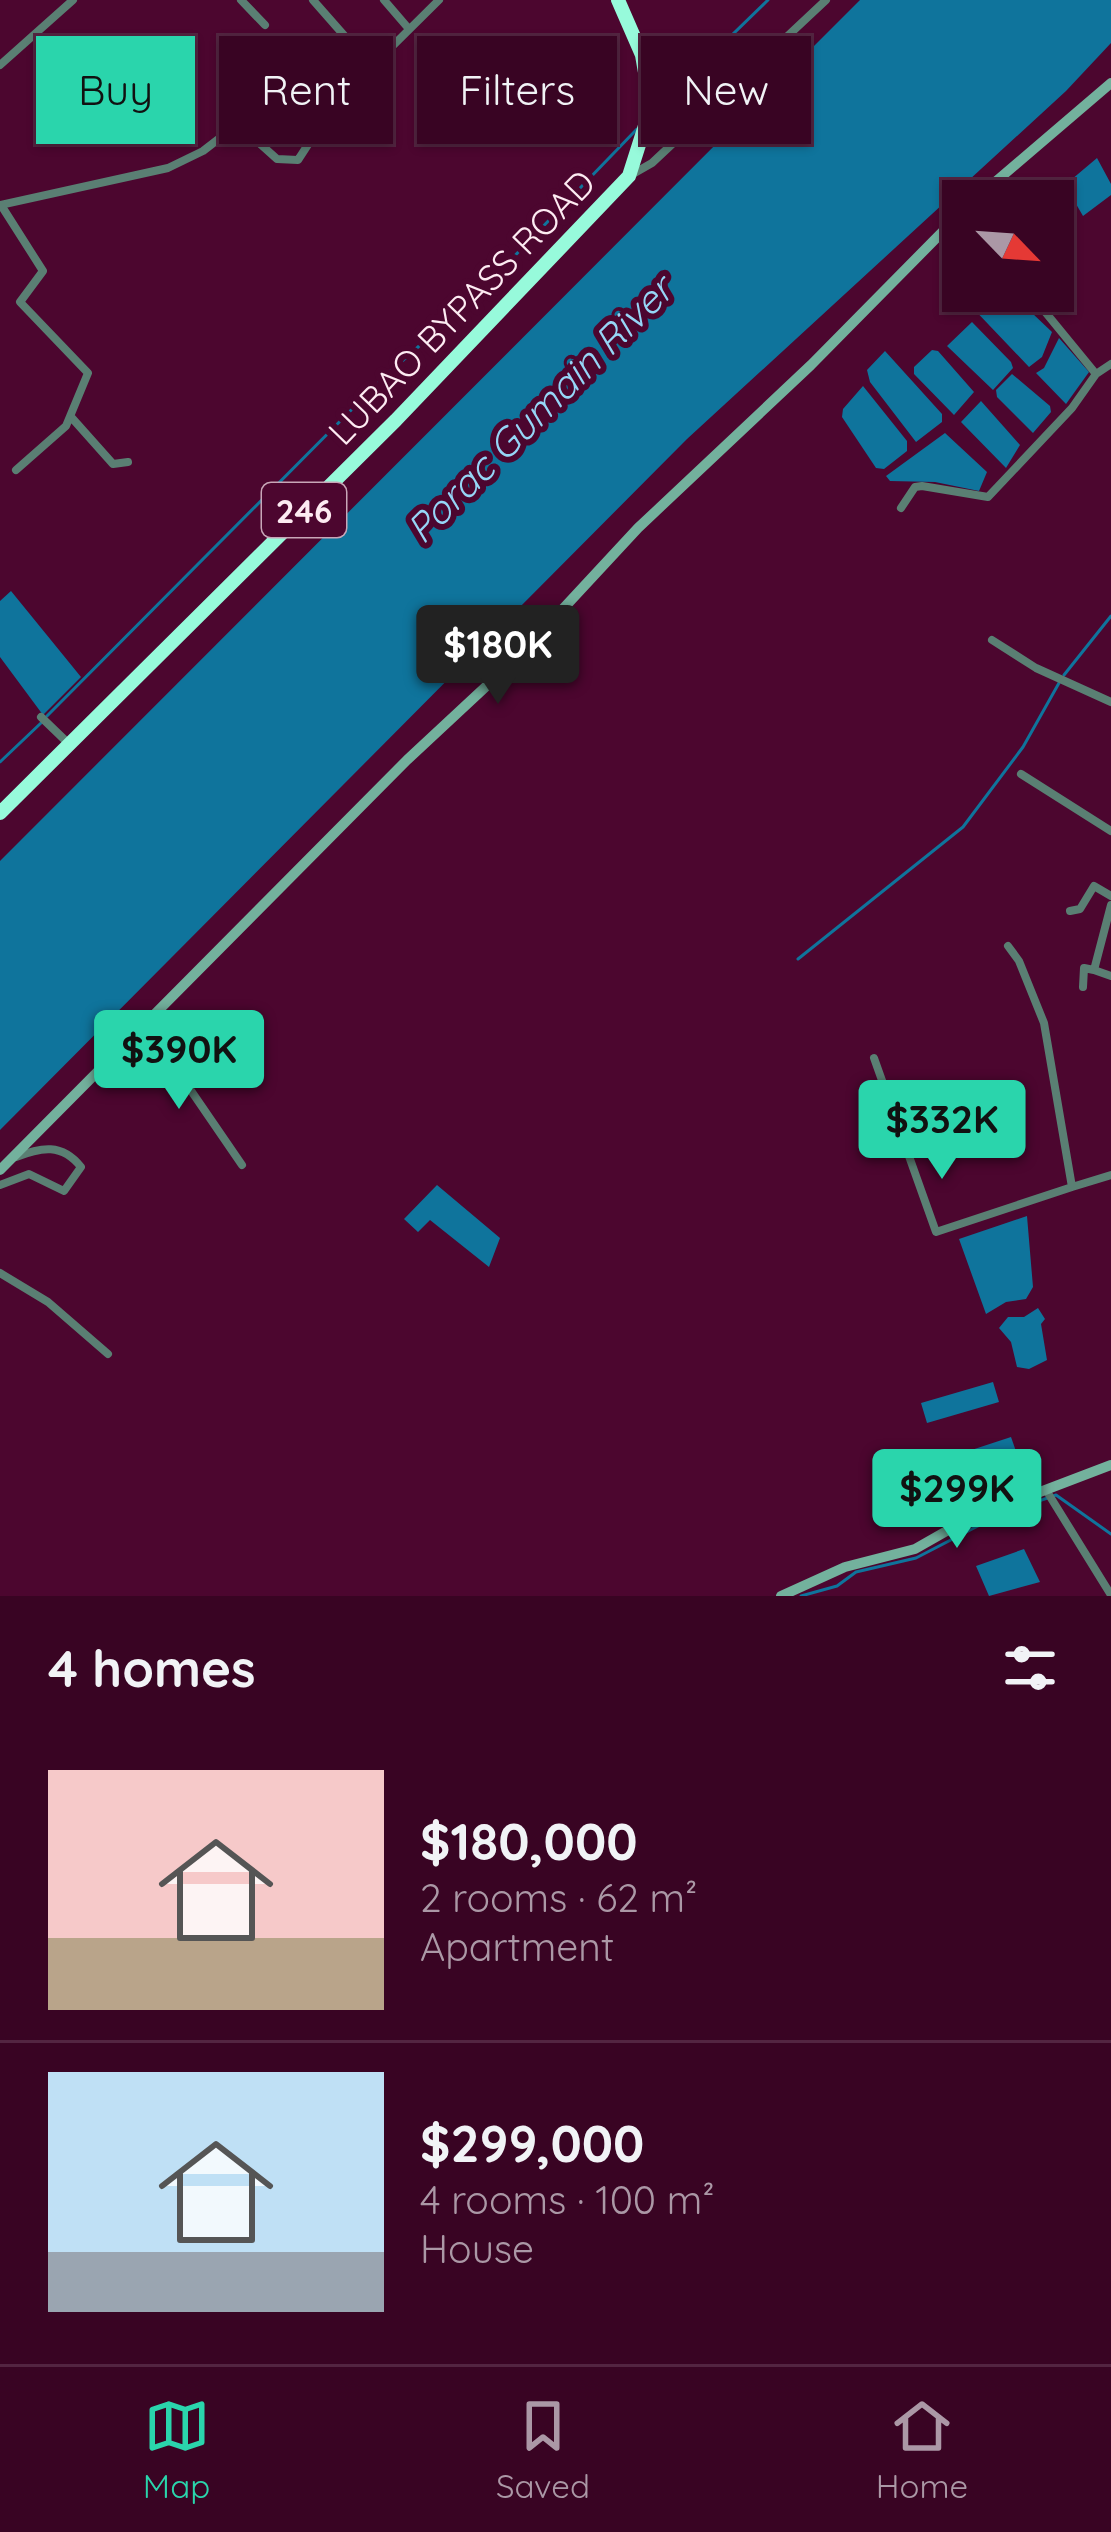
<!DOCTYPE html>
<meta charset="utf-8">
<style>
body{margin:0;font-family:Quicksand,sans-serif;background:#400e2b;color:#f1f3f6;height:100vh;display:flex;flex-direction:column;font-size:45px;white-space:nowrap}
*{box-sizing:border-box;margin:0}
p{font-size:39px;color:#ab98a6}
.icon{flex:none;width:66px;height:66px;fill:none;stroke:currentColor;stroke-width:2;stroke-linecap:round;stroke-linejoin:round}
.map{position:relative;height:1596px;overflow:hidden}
.panel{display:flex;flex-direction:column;background:#390423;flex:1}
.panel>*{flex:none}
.guide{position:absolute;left:36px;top:36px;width:1041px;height:108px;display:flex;gap:24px}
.needle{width:78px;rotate:115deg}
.tools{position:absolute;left:942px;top:180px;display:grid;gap:24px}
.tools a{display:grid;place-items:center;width:132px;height:132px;border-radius:0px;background:#390423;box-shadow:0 3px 9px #0004,0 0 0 3px #532541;font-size:60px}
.price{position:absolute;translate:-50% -102px;padding:0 27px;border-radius:12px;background:#2ad5ac;color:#111;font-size:39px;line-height:78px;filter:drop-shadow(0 3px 6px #0008)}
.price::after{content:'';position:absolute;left:50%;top:72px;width:36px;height:27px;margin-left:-18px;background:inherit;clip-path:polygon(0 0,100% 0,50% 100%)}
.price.selected{background:#222;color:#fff}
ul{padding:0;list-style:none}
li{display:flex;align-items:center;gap:36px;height:300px;padding:0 48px}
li+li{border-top:3px solid #532541}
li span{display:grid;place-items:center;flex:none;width:336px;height:240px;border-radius:0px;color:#555}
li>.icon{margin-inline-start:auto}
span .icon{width:144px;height:144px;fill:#fffc;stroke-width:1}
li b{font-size:51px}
h2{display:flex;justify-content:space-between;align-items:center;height:144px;padding:0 48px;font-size:51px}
.tag{padding:0 42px;border-radius:0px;background:#390423;box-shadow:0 3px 9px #0004,0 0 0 3px #532541;font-size:42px;line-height:108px}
.tag.selected{background:#2ad5ac;color:#111}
.menu{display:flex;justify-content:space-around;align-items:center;height:168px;border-top:3px solid #532541;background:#390423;font-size:33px;color:#ab98a6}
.menu a{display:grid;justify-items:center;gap:6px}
.menu .selected{color:#2ad5ac}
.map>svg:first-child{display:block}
</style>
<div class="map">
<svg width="1111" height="1596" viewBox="0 0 1111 1596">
<rect width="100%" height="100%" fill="#4c062f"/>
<path fill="#0f749c" d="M860,0H1111V43L1066,91L687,439L0,1130V861Z
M1097,158L1111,184V195L1083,216L1065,185Z
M990,291H1009L1052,332L1042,357L1029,367L969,304Z
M972,322L1011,362L1013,368L993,390L947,346Z
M1059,338L1089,372L1066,404L1036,373L1044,368Z
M932,350L938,351L974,392L954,415L914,374V367Z
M885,351L942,414V422L916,442L870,382L867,370Z
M1012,374L1050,406L1051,412L1033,433L997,397L996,390Z
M863,386L907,441V451L884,469L876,468L842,417L843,409Z
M981,401L1020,445L1006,468L961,422Z
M945,433L987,472L979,491L935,482L890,481L886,476Z
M11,591L81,677L43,715L0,657V601Z
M437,1185L500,1238L489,1267L430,1220L418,1232L404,1219Z
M1027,1216L1033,1287L1026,1299L1006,1302L986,1314L959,1239Z
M1038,1308L1045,1319L1041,1324L1047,1360L1029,1369L1017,1367L1011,1342L999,1328L1008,1317H1024Z
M993,1382L999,1402L927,1423L921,1403Z
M1011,1437L1018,1457L947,1480L941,1460Z
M1024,1549L1040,1582L989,1596L976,1566Z"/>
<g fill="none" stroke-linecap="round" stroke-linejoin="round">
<path stroke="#0f749c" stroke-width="3" d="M659,106L768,0
M1064,675L1111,616
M47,716L385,376L475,297L637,129
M0,762L41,723
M798,959L963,827L1023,747L1059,683
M801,1596L837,1586L856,1572L916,1558L999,1515L1056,1495L1111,1534"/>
<path stroke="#5a7f73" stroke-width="8" d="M241,0L265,25
M313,0L371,66
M384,0L409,29
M0,65L73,0
M631,175L652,163L826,0
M0,205L168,168L203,151L238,124L277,159L298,160L335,103L439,0
M1,205L43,271L20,302L88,373L66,426L16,470
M1028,291L1096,374
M72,418L113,464L128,462
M901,508L915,487L922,486L988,497L1072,408L1096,374L1111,364
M992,640L1036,668L1111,702
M41,717L68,743
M1021,774L1111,831
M1111,905L1094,970L1111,976
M1070,911L1080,909L1094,886L1111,896
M1008,946L1019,961L1044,1023L1072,1187L1111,1175
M1083,987L1084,968L1094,970
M122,1049L137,1043L170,1060L242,1165
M874,1058L936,1232L1072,1187
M0,1185L29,1174L64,1191L81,1167C62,1143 41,1147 16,1157
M0,1273L48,1302L108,1354
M1046,1490L1111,1595"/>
<path stroke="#73b19d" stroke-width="10" d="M973,201L1111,83
M0,1170L407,760L522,653L638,528L811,365L963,211
M781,1596L845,1567L915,1549L966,1520L1111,1465"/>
<path stroke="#97fadb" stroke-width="14" d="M0,813L396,420L629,176L651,107L642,55L618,0"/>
</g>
<g text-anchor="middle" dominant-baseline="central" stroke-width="12" stroke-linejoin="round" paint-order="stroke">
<rect fill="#4c062f" stroke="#c8a6b8" stroke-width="3" x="262" y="483" width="84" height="54" rx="9"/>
<g font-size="33" font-weight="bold" fill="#fdebf2">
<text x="304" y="510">246</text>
</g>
<g font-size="36" fill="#fdebf2" stroke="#4c062f">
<text transform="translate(461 307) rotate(-46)">LUBAO BYPASS ROAD</text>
</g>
<g font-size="39" font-style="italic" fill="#96d6f7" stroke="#4c062f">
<text transform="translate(539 409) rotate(-45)">Porac Gumain River</text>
</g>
</g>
</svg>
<div class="tools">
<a><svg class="needle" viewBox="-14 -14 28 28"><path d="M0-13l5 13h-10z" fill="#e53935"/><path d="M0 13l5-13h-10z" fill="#ab98a6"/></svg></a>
</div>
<b class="price selected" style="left:498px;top:707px">$180K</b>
<b class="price" style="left:179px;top:1112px">$390K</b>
<b class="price" style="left:942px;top:1182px">$332K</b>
<b class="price" style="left:957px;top:1551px">$299K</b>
<div class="guide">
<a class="tag selected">Buy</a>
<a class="tag">Rent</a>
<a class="tag">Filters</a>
<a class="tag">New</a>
</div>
</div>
<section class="panel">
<h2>4 homes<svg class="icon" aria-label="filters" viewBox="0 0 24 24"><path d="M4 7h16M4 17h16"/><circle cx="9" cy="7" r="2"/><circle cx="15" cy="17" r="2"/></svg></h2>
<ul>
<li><span style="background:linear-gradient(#f6c9c9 70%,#b9a48a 0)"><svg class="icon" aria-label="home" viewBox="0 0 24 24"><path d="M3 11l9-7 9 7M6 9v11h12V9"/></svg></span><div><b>$180,000</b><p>2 rooms · 62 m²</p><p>Apartment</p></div></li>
<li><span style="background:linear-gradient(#bfe0f5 75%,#9aa5b1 0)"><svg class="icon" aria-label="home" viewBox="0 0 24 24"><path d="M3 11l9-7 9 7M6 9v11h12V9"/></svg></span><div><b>$299,000</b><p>4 rooms · 100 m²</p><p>House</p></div></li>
</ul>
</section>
<nav class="menu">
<a class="selected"><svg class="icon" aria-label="map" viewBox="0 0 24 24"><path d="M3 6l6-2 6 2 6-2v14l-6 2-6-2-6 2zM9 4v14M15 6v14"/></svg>Map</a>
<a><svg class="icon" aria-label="saved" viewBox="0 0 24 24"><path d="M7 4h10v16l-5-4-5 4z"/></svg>Saved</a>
<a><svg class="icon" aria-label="home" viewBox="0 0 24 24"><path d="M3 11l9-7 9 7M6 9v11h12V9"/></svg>Home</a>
</nav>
